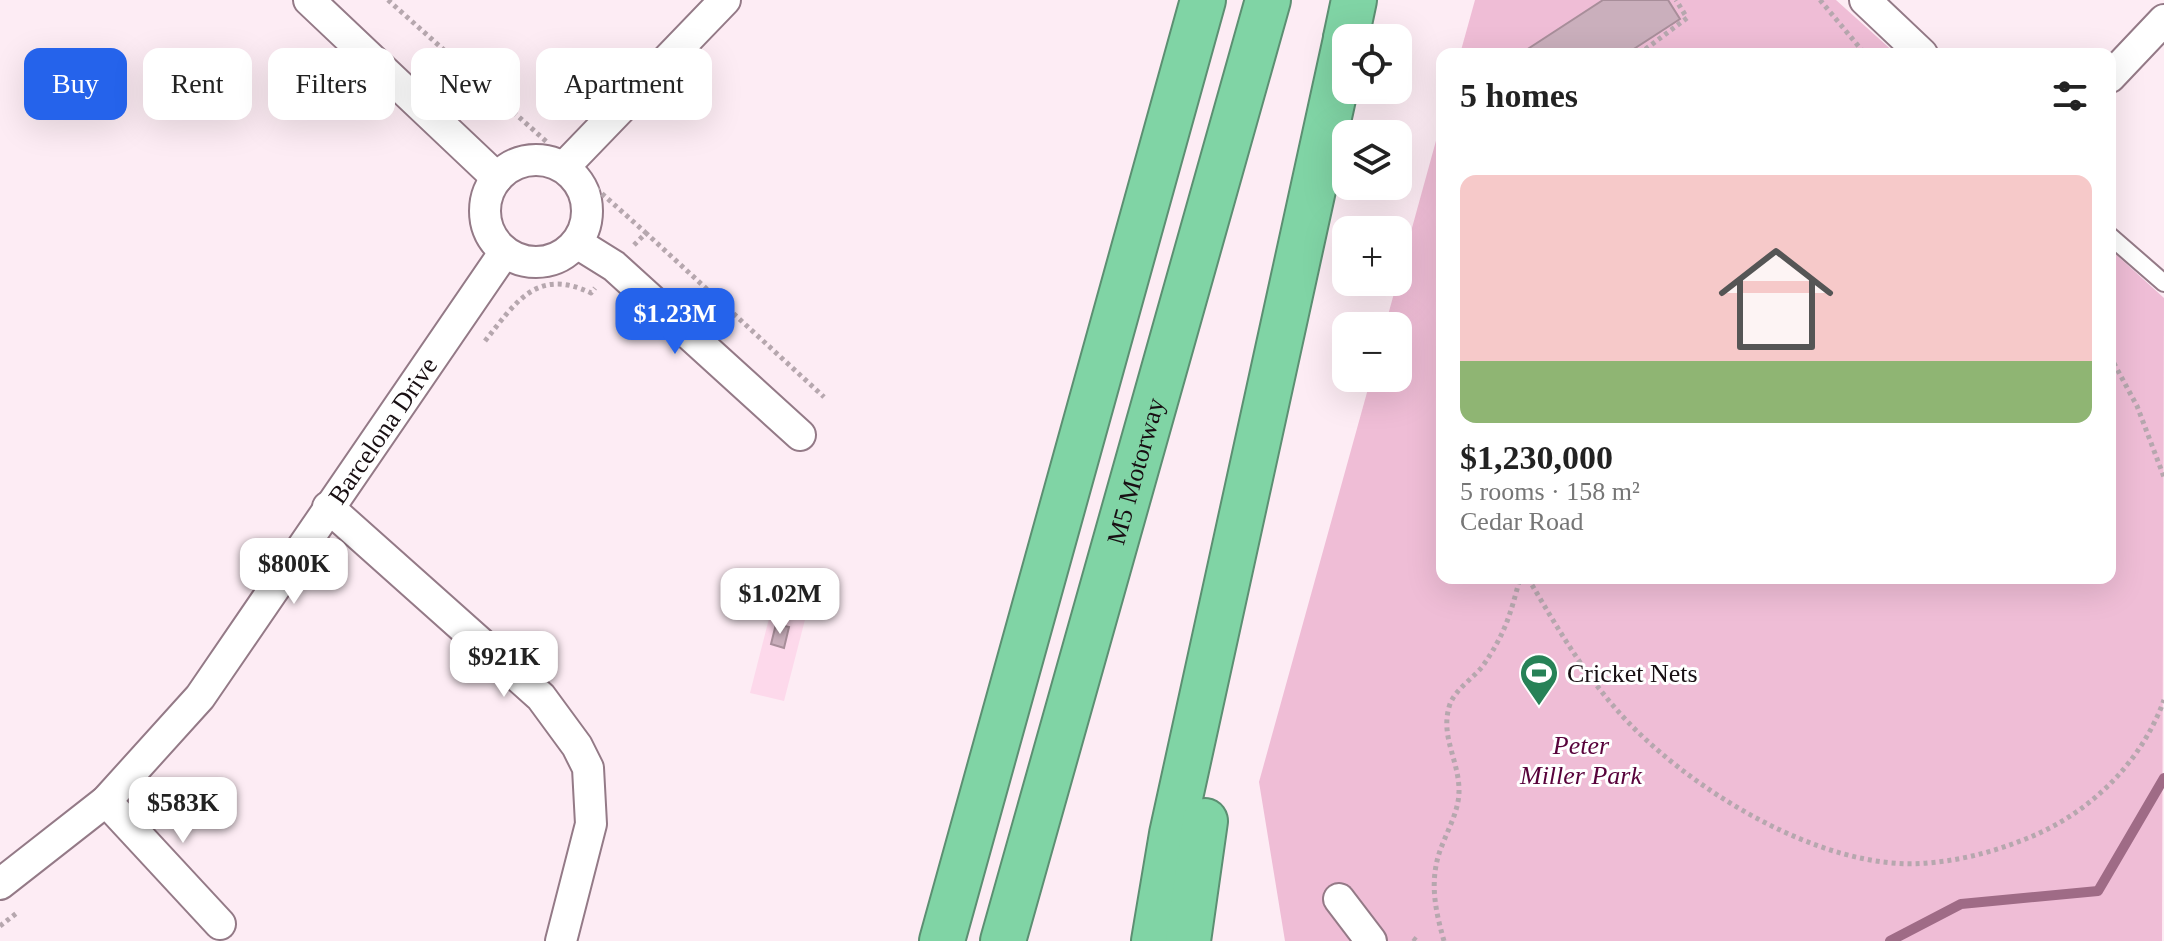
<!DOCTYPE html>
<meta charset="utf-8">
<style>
body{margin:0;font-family:"Times New Roman",serif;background:#f6f6f6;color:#222;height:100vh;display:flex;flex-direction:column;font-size:30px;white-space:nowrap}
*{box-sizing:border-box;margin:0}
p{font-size:26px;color:#767676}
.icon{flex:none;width:44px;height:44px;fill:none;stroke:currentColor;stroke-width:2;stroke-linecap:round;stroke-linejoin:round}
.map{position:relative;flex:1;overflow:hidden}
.panel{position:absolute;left:1436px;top:48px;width:680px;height:536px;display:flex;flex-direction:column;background:#fff;border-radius:16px;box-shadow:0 8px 32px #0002}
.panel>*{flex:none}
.hud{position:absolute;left:24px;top:48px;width:760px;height:72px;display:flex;gap:16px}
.fabs{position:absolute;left:1332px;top:24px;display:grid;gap:16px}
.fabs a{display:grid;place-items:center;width:80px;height:80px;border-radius:16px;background:#fff;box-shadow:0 8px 32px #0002;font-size:40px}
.price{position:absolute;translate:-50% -68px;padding:0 18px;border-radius:16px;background:#fff;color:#222;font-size:26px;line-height:52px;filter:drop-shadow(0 2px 4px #0008)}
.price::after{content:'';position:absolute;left:50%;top:48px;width:24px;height:18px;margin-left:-12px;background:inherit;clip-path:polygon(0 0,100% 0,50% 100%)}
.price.current{background:#2563eb;color:#fff}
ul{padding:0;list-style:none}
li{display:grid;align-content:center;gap:16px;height:424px;padding:0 24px}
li+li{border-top:2px solid #e0e0e0}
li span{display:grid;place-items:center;height:248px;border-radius:16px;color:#555}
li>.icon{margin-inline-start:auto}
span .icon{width:144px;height:144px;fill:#fffc;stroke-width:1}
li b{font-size:34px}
h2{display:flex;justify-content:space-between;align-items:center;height:96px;padding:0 24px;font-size:34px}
.pill{padding:0 28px;border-radius:16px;background:#fff;box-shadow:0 8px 32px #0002;font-size:28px;line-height:72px}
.pill.current{background:#2563eb;color:#fff}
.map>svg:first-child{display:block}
</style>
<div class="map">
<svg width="2164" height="941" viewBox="0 0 2164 941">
<rect width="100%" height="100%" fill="#fdecf4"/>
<path fill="#fdd9eb" d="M797,572L816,577L784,701L750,693L776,591L791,594Z"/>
<path fill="#efbdd6" d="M1475,0H1836L1896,54H1460Z
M1442,119V578H2110V249L2164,298L2162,941H1285L1259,782L1371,378H1398V326H1385Z"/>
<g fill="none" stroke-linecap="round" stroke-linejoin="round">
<path stroke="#9f6b86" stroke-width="10" d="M1890,941L1961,904L2098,891L2164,778"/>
</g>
<path fill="#caafbc" stroke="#a88e9a" stroke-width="2" d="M1603,0H1668L1680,19L1626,54H1520Z
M776,624L789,627L784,648L771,644Z"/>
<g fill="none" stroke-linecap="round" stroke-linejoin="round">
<defs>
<path id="service" d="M2110,236L2164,283"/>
<g id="minor">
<path d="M309,0L497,178"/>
<path d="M1865,0L1922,54"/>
<path d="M2110,77L2164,20"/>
<circle cx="536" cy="211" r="51"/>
<path d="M564,167L725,0"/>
<path d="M577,243L614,266L800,435"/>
<path d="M328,507L541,697L577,746L588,768L591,824L561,941"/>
<path d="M106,801L220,924"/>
<path id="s1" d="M0,884L106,801L200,697L504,253"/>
<path d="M1339,899L1371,941"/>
</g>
<g id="motorway">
<path d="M1346,38L1354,0"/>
<path d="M942,941L1203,0"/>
<path id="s2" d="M1003,941L1268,0"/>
<path d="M1154,941L1172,834L1346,39"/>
<path d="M1188,941L1205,821"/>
</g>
</defs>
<use href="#service" stroke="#947a87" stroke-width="20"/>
<use href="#minor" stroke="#947a87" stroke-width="34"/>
<use href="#motorway" stroke="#5c8f72" stroke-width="48"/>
<path stroke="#b6a7ae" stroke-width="5" stroke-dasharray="4 4" stroke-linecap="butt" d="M388,0L548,143
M1820,0L1865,54
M1639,54L1687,18L1676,0
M590,183L646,233
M634,245L646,233L824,397
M485,341C516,302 537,267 591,293L595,288
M2110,356L2137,406L2164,477
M1528,578C1555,624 1581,669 1616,709C1683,786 1822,873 1928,863C1963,860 1996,851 2028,838C2090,813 2141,763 2164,700
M316,588L337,557
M0,926L18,912
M1413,938L1417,941
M1444,941C1436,913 1430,886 1438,857C1444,836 1458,815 1459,793C1460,761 1439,736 1450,704C1456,689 1472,679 1482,667C1505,634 1510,616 1520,578"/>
<use href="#service" stroke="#fff" stroke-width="16"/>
<use href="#minor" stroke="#fff" stroke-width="30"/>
<use href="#motorway" stroke="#80d4a5" stroke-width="44"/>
</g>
<defs>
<symbol id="stadium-pin" viewBox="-11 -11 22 30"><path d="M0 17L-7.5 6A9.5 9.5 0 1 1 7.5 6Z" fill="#278257" stroke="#fff"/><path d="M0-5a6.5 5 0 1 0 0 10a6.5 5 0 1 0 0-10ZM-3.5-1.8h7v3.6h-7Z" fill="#fff"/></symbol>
</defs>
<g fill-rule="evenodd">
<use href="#stadium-pin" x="1517" y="651" width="44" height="60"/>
</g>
<g text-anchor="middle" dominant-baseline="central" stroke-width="6" stroke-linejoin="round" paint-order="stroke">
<g font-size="26" fill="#180f13" stroke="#fff">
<text stroke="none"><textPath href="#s1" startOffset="598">Barcelona Drive</textPath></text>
<text stroke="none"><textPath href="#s2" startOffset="488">M5 Motorway</textPath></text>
</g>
<g font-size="26" fill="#180f13" stroke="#fff" text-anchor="start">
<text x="1567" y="673">Cricket Nets</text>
</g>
<g font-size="26" font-style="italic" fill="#58023b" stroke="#fff">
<text x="1581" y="745">Peter<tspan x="1581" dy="30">Miller Park</tspan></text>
</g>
</g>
</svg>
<div class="fabs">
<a><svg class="icon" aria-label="locate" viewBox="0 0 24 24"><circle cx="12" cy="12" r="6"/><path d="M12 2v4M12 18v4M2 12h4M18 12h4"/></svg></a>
<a><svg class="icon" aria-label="layers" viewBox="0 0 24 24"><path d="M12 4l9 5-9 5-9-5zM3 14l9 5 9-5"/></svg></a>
<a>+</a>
<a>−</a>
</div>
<b class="price current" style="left:675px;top:356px">$1.23M</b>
<b class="price" style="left:294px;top:606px">$800K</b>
<b class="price" style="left:780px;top:636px">$1.02M</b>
<b class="price" style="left:504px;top:699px">$921K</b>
<b class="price" style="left:183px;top:845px">$583K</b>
<div class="hud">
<a class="pill current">Buy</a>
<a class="pill">Rent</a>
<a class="pill">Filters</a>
<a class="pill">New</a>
<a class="pill">Apartment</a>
</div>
<section class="panel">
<h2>5 homes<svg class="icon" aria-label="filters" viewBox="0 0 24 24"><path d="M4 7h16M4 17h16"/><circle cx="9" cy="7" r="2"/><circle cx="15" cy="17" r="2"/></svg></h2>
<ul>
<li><span style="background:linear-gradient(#f6c9c9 75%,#8fb573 0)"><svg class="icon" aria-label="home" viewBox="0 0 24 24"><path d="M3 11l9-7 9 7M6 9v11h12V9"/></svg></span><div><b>$1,230,000</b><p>5 rooms · 158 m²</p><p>Cedar Road</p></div></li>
</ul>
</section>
</div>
